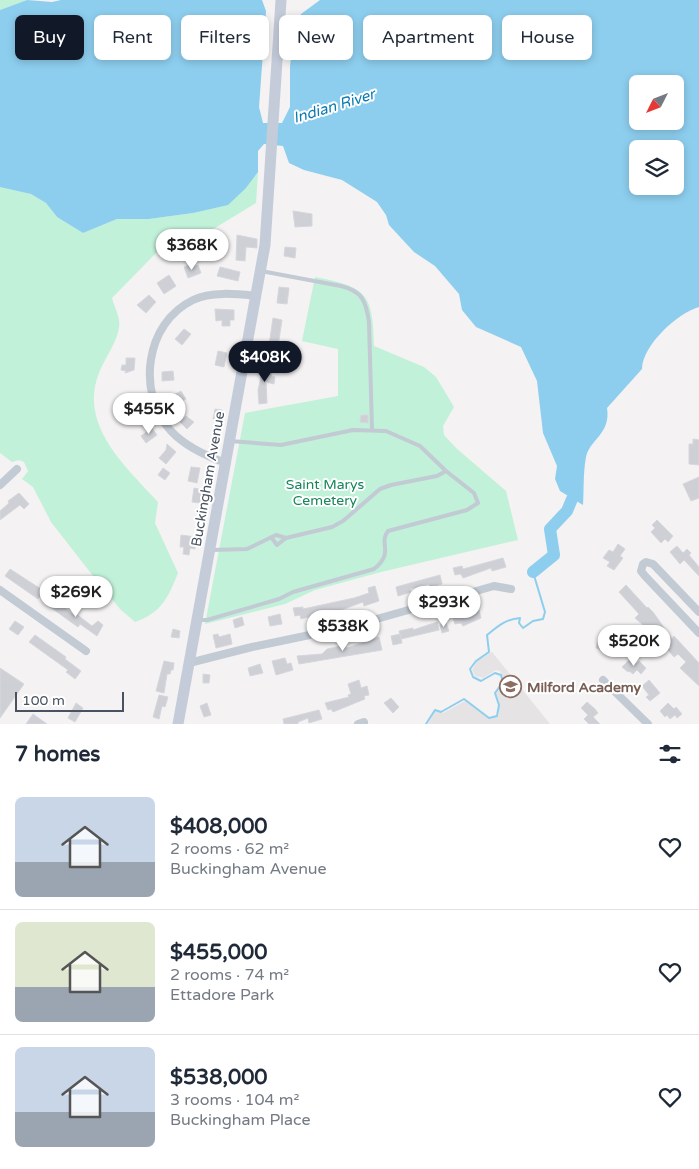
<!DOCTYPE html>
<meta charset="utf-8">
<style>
body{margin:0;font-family:"Varela Round",sans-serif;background:#f6f6f7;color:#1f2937;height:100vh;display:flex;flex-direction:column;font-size:19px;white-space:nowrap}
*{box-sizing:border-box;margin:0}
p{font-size:16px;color:#747a83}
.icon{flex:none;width:28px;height:28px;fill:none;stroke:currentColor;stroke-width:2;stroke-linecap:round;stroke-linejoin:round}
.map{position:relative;height:724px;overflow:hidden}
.sheet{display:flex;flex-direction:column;background:#fff;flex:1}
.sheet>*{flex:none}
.guide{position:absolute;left:15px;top:15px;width:670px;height:45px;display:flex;gap:10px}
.needle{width:32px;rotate:228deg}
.buttons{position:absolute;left:629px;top:75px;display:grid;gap:10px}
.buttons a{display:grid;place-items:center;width:55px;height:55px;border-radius:8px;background:#fff;box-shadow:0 2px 8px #0003;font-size:25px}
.scale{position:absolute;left:15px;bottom:12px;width:109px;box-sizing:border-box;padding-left:5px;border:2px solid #495260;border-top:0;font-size:14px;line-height:18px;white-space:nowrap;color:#495260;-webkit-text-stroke:4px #fff;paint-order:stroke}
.price{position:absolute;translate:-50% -42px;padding:0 11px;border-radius:18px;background:#fff;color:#222;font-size:16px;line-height:32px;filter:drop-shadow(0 1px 2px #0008)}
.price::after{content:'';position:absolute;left:50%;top:30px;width:15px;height:11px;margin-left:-8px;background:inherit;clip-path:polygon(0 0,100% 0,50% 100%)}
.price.selected{background:#111827;color:#fff}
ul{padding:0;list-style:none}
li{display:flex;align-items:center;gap:15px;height:125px;padding:0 15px}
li+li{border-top:1px solid #e0e1e3}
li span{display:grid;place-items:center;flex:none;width:140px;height:100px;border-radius:8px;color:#555}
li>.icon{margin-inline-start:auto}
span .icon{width:60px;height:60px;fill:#fffc;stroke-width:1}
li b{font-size:21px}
h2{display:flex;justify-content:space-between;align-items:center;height:60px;padding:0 15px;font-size:21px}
.tag{padding:0 18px;border-radius:8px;background:#fff;box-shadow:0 2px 8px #0003;font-size:18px;line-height:45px}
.tag.selected{background:#111827;color:#fff}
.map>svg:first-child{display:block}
</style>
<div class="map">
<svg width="699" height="724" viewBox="0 0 699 724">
<rect width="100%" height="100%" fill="#f4f2f2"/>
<path fill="#e5e3e4" d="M492,652L550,724H428L435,711L443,713L465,701L489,719L499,716V701L496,693L504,682L500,671L496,670L483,678L475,676L472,670L477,661Z"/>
<path fill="#c1f1d9" d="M0,0H27L0,10Z
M258,172L256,203L182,248L173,247L158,251L112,298C114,306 121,319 119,327C117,343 104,359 99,373C78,425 126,467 158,502L155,523L178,573C168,598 161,613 135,622L120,609L97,581L51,522L33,487L22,479L28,471L24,462L19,460L12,462L0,453V187H6L31,194L46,203L57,217L83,233L117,219H149L193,213L246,188Z
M315,277C366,287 373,292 374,346L424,367L436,377L454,407L443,426L444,435L456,448L506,491L518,540L381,572L315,590L285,604L205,624L245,413L338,396V349L302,341Z"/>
<path fill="#8dceee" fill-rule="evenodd" d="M27,0L52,2L61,0H262L266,11L259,107L263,123H282L290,107V67L294,24L301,14L320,0H699V307C677,313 642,346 642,369L607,408C611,434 590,439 586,457C583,473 584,490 583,505L560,491L555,479L557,466L543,433L537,381L521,347L476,327L462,310L459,294L435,266L414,252L401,238L389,225L386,215L377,202L342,180L304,170L289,163L283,146L264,144L258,151V172L246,188L228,205L193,213L149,219H117L83,233L57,217L46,203L31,194L0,187V10ZM638,84H675V121H638ZM638,149H675V186H638Z"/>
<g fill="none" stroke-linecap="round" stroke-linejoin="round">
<path stroke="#8dceee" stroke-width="2" d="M426,724L435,710L441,712L464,699L489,718L497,716L499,705L495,693L503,682L501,675L495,673L481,681L473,677L470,669L476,661L489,652L487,635C498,626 506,619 520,618L519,623L523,628L533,621L543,619L545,612L533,572"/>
<path stroke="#8dceee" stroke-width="12" d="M533,572L554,555L550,529L567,511L572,499"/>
</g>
<path fill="#ced0d6" stroke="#d6d7dd" d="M293,211L312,214V226L295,227Z
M237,235L257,239V248L246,247L245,261L236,260Z
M285,247L296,248L295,258L284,256Z
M192,264L193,267L198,265L201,273L188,278L184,267Z
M220,267L240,272L238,281L217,276Z
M169,275L176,286L164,294L157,283Z
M279,287L289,288L287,304L277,303Z
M149,295L156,302L146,313L137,305Z
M215,309L234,310V320H230V326H222V320L216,321Z
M273,318L282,320L277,353L268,352Z
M184,329L191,334L182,345L175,339Z
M218,351L227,353L224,367L215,365Z
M126,358H135L134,370L125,373L126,371L121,370L122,365H126Z
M264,364L273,366L271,376L275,377L274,384L266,382L267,403L259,404L258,390Z
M173,371L174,380L162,381V372Z
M181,391L186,399L172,407L166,399Z
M141,406L145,415L137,418L135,414L132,415L130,410Z
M215,409L222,410L221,420L213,419Z
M361,415H368V423L360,422Z
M186,416L194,422L187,429L180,422Z
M152,428L157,435L146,443L141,436Z
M693,439L699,440V465L689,464V444H693Z
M167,444L176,452L166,464L159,458L166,450Z
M191,467L200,468L197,483L188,481Z
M163,468L170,473L165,480L158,475Z
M699,477V498L691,501L683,484Z
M194,488L203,490L200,503L192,502Z
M19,493L29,504L24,509L20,505L0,520V511L9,503L8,501Z
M657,520L673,536L668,542L665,539L661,543L651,532L655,528L652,525Z
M181,535L196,537L195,549L190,548L189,555L183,554L184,547H180Z
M618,544L625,549L620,556L623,558L614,570L607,566L610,562L603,558L609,550L613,552Z
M677,546L683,553L687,549L691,553L689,555L699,567V576L684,560L680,564L670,552Z
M503,558L506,567L492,571L491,568L463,578L461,574L455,575L453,568L462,566L463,569Z
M10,569L44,591L38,599L5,576Z
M440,575L442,584L430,587L429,584L410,589L411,592L398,596L396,587Z
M626,585L647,608L648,607L653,612L672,639L674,636L699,663V686L680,668L686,662L678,654L674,657L668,650L671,647L662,637L660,639L652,629L650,631L635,618L639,614L619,592Z
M375,586L379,601L364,606L363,602L333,613L332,611L301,619L300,615L295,616L293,608L303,607V609L354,598L369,593L368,588Z
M55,599L73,615L75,613L92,626L98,621L103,625L97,636L80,624L78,627L50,607Z
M471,610L472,613L479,610L481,618L463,626L461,623L455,624L452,616Z
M280,614L282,624L270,626L268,617Z
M242,617L244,625L235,628L233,620Z
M15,621L24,627L18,635L9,629Z
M437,622L439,630L401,639L399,631L413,628V630Z
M446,623L449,631L442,633L440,625Z
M173,629L180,631L179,638L171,637Z
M218,634L219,637L230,634L232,644L216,648L213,635Z
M400,634L402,643L393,645L391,636Z
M35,635L66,657L65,659L81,671L75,679L66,672L68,670L29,642Z
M602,636L611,639L610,643L622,646L619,656L596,648L599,638Z
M379,637L382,650L299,664L297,656L322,654L327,649L341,646L347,648Z
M285,658L287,664L291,663L293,670L276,675L272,661Z
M630,659L636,664L639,661L646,668L641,674L637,670L633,674L629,671L628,672L622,667Z
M164,661L174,663L173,670H171L170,674H167L164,693L156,691Z
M260,664L263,673L250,676L248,668Z
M0,668L24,684L0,718Z
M203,674L210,675L209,683H203Z
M359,680L361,688L367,686L369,695L364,696L365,699L333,712L331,709L328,710L325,703L349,697L348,695L351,694L348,684Z
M649,680L660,693L650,701L646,697L649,695L642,686Z
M159,695L168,697L165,707L162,706L159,719L153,717Z
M391,698L399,707L393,713L384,703Z
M587,702L595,709L598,713L593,717L600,724H589L584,719L588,715L581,708Z
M76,703L83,708L75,722L68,718Z
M207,703L211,715L204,717L200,706Z
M668,703L674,709L676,707L682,714L677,718L675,715L670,719L667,715L665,717L660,711Z
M319,710L322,719L309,723L308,718L298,722V724H284L283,719Z
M33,714L47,724H26Z"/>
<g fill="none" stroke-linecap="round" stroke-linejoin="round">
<path stroke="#c2cad3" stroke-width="4" d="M261,271L341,286C362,291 366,301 369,322L372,429
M271,537L277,545L286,538
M212,550L247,549L276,535L286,538L332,527L343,521L380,489L391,485L437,476L446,471
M199,620H207L279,599L293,592L374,569C395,552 378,544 388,531L467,510L478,503L474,493L446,471L420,446L386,431L353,430L281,445L230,441"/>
<path stroke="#c2cad3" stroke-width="8" d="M226,463C206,456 185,446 171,431C136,393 145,323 193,300C212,291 237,294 257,296
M0,485L17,469
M0,590L86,651
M699,612L653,564L646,562L643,564L641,571L645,576L699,633
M189,663L252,647L348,627L494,586L511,589
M603,680L648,724
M358,724L364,722"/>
<path stroke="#c4ccda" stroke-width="11" d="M178,724L265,245L281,0"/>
</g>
<defs>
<symbol id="school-ring" viewBox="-11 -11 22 22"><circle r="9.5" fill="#fff" stroke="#8d6e63" stroke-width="1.5"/><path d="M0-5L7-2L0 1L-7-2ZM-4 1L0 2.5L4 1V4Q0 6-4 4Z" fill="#8d6e63"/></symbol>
</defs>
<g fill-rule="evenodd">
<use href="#school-ring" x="498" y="674" width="25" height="25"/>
</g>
<g text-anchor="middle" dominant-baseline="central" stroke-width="4" stroke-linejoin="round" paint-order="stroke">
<g font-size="14" fill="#495260" stroke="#fff">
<text transform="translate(208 479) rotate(-80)">Buckingham Avenue</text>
</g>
<g font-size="14" fill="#16855a" stroke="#fff">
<text x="325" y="484">Saint Marys<tspan x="325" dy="16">Cemetery</tspan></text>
</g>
<g font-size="14" font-weight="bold" fill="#785e54" stroke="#fff" text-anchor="start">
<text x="527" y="687">Milford Academy</text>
</g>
<g font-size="15" font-style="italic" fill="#0a7ab2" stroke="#fff">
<text transform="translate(334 106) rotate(-17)">Indian River</text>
</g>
</g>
</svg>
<div class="buttons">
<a><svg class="needle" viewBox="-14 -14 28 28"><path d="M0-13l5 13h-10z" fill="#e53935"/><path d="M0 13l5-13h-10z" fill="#747a83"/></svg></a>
<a><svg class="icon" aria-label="layers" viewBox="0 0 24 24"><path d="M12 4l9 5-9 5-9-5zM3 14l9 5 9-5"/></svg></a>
</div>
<div class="scale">100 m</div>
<b class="price" style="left:192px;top:271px">$368K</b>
<b class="price selected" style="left:265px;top:383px">$408K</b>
<b class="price" style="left:149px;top:435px">$455K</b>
<b class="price" style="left:76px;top:618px">$269K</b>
<b class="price" style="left:444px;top:628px">$293K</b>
<b class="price" style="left:343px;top:652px">$538K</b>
<b class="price" style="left:634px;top:667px">$520K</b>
<div class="guide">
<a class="tag selected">Buy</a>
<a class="tag">Rent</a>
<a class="tag">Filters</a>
<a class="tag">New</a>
<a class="tag">Apartment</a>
<a class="tag">House</a>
</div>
</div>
<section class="sheet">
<h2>7 homes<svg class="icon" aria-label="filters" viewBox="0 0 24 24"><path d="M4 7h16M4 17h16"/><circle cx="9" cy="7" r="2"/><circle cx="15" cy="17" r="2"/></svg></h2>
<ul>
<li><span style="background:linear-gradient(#c9d6e8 65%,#9aa5b1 0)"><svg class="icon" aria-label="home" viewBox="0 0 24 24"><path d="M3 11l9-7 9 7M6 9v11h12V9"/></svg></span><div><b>$408,000</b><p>2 rooms · 62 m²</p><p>Buckingham Avenue</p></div><svg class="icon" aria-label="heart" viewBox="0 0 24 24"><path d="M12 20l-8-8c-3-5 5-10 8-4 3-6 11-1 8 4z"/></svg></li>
<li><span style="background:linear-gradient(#dfe7d0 65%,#9aa5b1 0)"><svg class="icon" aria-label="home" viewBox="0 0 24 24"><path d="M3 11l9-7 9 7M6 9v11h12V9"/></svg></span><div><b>$455,000</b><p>2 rooms · 74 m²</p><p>Ettadore Park</p></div><svg class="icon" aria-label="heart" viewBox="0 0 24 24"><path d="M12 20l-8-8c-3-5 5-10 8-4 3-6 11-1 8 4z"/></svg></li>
<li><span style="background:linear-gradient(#c9d6e8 65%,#9aa5b1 0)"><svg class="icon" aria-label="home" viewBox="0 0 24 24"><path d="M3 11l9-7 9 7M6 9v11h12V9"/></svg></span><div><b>$538,000</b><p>3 rooms · 104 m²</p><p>Buckingham Place</p></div><svg class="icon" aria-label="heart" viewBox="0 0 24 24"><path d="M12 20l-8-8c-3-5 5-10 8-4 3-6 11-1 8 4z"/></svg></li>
</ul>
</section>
